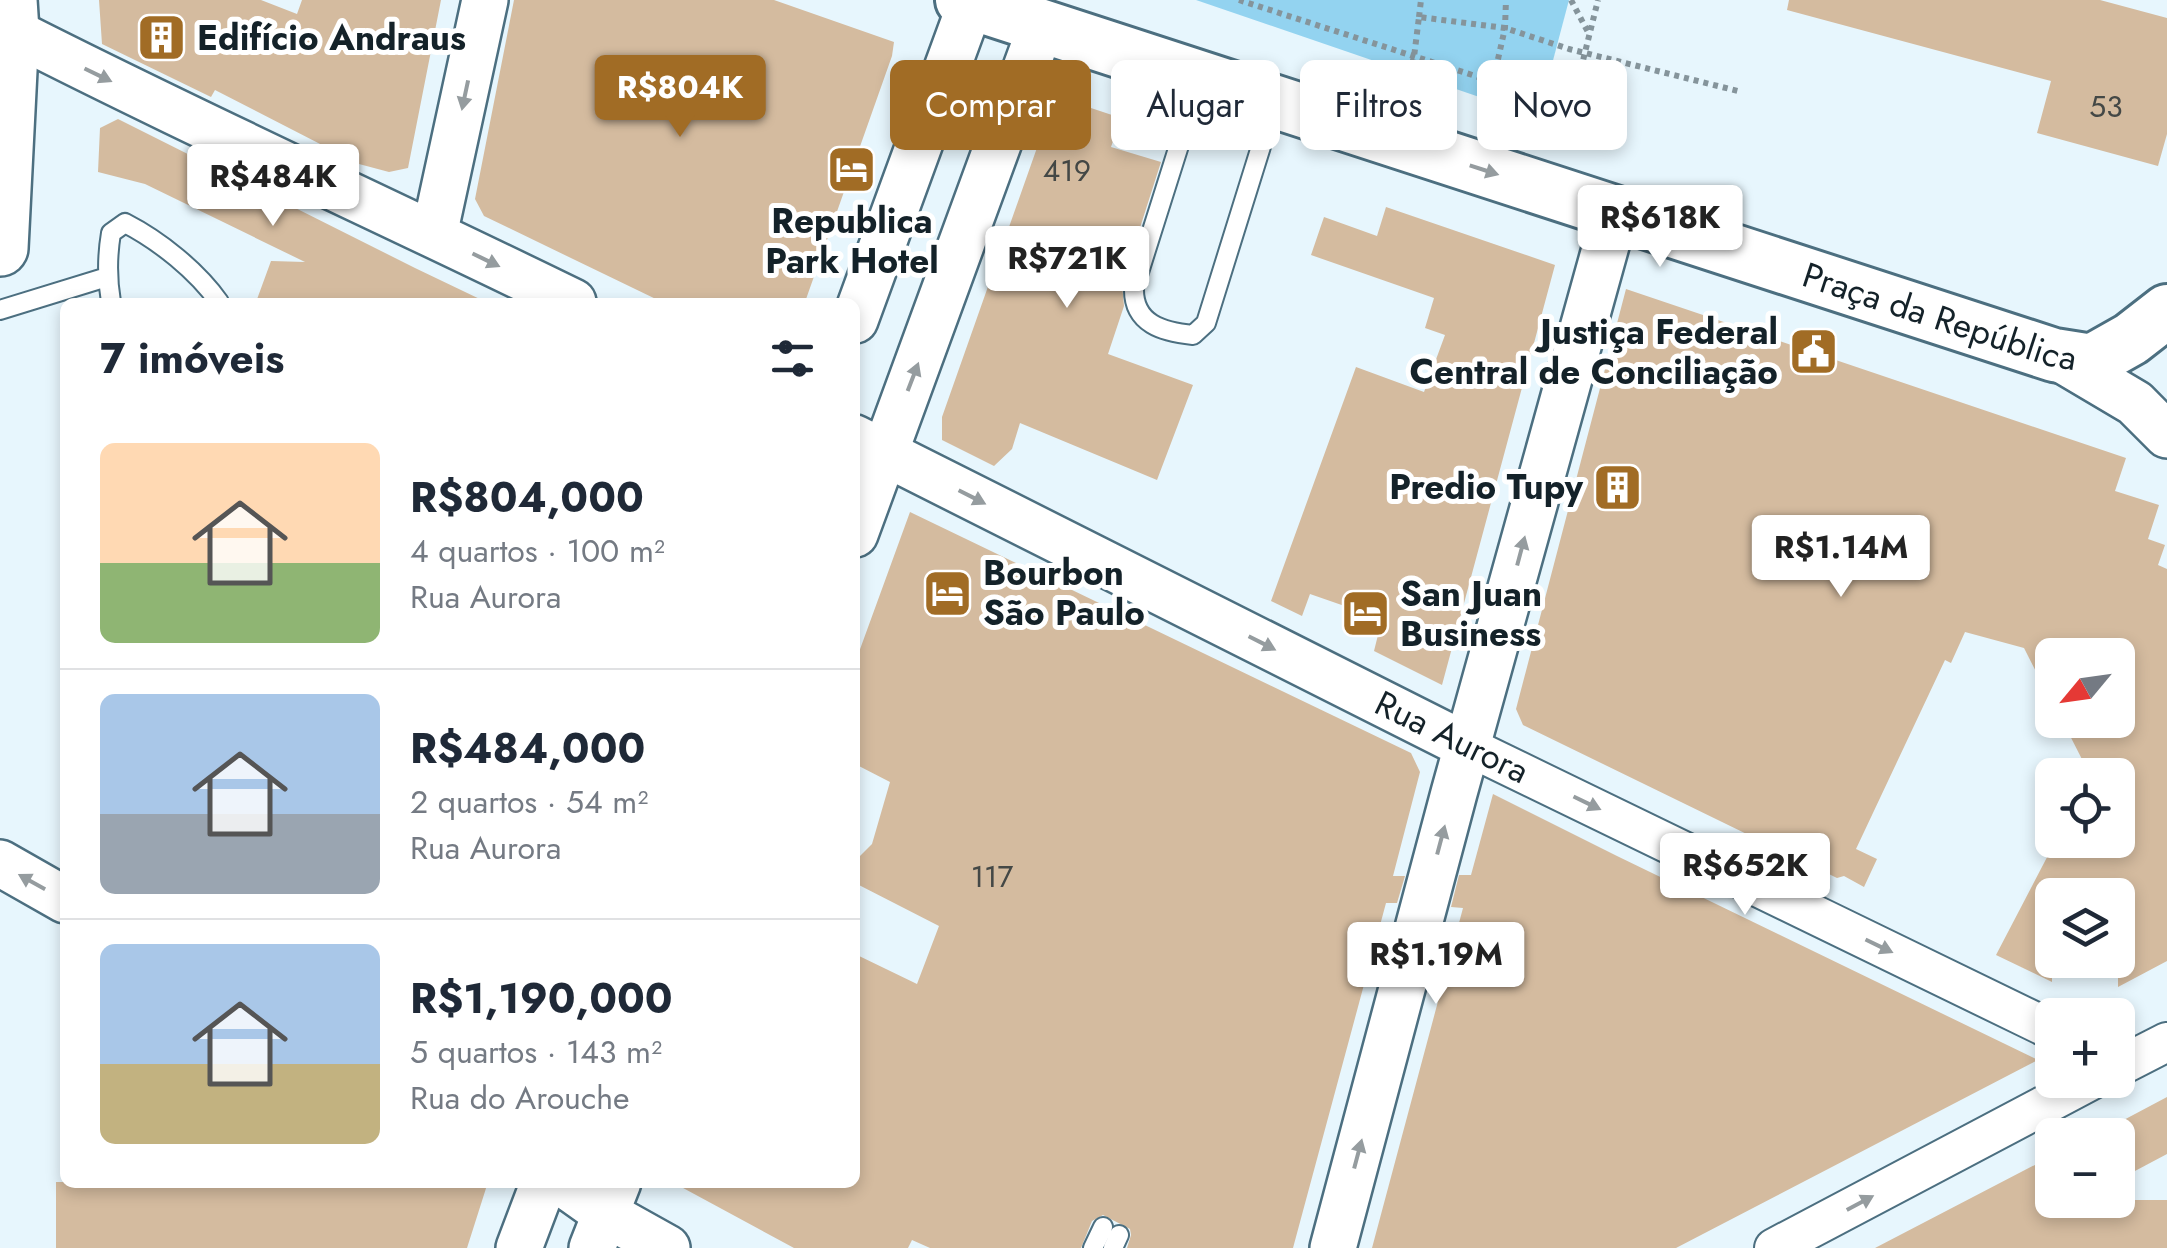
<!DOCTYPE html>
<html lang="pt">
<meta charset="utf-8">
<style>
body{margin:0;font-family:Jost,sans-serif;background:#f2f2f3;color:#1f2937;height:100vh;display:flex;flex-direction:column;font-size:38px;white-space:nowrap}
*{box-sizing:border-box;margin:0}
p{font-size:32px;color:#747a83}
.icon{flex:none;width:55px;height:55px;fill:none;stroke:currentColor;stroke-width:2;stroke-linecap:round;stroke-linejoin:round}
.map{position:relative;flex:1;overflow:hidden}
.drawer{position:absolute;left:60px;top:298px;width:800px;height:890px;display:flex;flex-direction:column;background:#fff;border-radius:15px;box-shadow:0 5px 15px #0003}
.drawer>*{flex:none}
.hud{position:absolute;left:890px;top:60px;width:950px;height:90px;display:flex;gap:20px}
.needle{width:65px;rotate:241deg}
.controls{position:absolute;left:2035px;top:638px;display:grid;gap:20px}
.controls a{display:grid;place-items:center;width:100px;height:100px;border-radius:15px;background:#fff;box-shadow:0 5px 15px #0003;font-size:50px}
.price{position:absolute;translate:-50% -85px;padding:0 22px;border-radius:10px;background:#fff;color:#222;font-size:32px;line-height:65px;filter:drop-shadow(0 2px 5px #0008)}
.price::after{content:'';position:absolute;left:50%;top:60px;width:30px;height:22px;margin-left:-15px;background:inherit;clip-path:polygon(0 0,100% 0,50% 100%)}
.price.on{background:#a16c25;color:#fff}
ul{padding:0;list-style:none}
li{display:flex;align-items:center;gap:30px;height:250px;padding:0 40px}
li+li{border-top:2px solid #e0e1e3}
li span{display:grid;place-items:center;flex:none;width:280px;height:200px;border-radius:15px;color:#555}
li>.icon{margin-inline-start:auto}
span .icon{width:120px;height:120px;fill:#fffc;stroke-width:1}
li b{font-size:42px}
h2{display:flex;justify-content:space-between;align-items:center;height:120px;padding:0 40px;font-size:42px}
.tag{padding:0 35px;border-radius:15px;background:#fff;box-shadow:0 5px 15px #0003;font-size:35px;line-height:90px}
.tag.on{background:#a16c25;color:#fff}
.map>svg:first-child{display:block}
</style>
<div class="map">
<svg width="2167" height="1248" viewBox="0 0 2167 1248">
<rect width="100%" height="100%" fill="#e7f6fd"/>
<path fill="#93d3f0" d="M1196,0H1569L1538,117Z"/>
<path fill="#d4bb9f" d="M99,0H261L297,14L302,0H441L408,168L389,172L359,164L215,90L211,97L102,44Z
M514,0H774L894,42L892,56L805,302H662L484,216L475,199Z
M1789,0H2100L2167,18V134L2158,166L2037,133L2051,81L1787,10Z
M1076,103L1121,118L1111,147L1161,162L1122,284L1124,306L1108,354L1193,385L1157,480L1020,423L1012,449L994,466L942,440V417L1051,108Z
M118,119L415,268L486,302H256L271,261L305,262L145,184L98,172L100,128Z
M1386,207L1555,265L1442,685L1374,651L1382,619L1310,594L1302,616L1271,601L1356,367L1424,392L1445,335L1425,328L1434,298L1311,255L1324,217L1377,236Z
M1626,289L2126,458L2115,491L2159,505L2148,539L2165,545L2158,565L2167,569V961L2118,987V895H2052V982L1996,955L2056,840H2118V775H2090L2062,720H2118V655H2052V703L2024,648L1965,632L1951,663L1945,660L1856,849L1877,859L1864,887L1844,876L1837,878L1523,725L1516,709Z
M910,512L1411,753L1420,772L1393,876H1405L1397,903H1386L1293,1248H1127L1131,1235L1130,1229L1103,1215L1092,1221L1081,1248H930L912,1240L908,1248H794L672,1182H855V954L917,984L939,926L855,883V861L872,844L890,782L855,764V663Z
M1493,794L1617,856L2038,1060L1676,1248H1372L1463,908L1451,907L1459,875H1471Z
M2167,1097V1154L2118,1180V1123Z
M2052,1156V1200H2167V1248H1875Z
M56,1182H488L467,1248H56Z"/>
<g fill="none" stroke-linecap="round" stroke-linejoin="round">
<defs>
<path id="service" d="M1200,79L1134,288C1133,324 1163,332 1193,335L1206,323L1273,108
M111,302C107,279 107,257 111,233L125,223C160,241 197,271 219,302
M0,310L107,277
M1093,1248L1103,1227
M1113,1248L1119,1235"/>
<path id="minor" d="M1467,746L2052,1030
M2118,1067L2167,1042
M1774,1248L2092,1080"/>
<path id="tertiary" d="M0,25C189,122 383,209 573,302
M434,235L485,0
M855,320L971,3
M2054,355L2135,403L2167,435
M855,438L1467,746
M855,534L1041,27
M0,863L65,900
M561,1182L606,1214L667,1248
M519,1248L544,1182
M592,1248L618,1182
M1333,1248L1454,793L1615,213"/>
<g id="secondary">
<path id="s1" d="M962,0L2054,355L2092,361L2131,339L2167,311"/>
</g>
<path id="primary" d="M0,248L11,31L9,0"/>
</defs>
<use href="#service" stroke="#4c6f80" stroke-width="22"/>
<use href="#minor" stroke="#4c6f80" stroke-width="42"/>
<use href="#tertiary" stroke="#4c6f80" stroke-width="50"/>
<use href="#secondary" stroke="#4c6f80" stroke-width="58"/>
<use href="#primary" stroke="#4c6f80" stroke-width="60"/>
<path stroke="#85949b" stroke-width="6" stroke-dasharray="5 5" stroke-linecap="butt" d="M1239,0L1494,82L1550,133
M1571,0L1589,34
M1419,17L1421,0
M1406,83L1414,57L1419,17L1505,28L1569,49L1742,92
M1487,108L1505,28L1506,0
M1564,137L1598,0"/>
<use href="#service" stroke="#fff" stroke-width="18"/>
<use href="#minor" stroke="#fff" stroke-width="38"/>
<use href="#tertiary" stroke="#fff" stroke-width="45"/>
<use href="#secondary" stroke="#fff" stroke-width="52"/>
<use href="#primary" stroke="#fff" stroke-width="55"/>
</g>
<defs><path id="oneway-solid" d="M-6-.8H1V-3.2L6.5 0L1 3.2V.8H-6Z" transform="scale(2.5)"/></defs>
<g fill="#959c9f">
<use href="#oneway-solid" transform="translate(98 75) rotate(26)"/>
<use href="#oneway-solid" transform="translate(465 95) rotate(102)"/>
<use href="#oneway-solid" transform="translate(1484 170) rotate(18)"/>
<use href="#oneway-solid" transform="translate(486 260) rotate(26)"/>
<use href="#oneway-solid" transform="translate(913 377) rotate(-69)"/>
<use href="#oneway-solid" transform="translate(972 497) rotate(27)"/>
<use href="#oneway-solid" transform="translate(1521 551) rotate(-75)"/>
<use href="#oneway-solid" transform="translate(1262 643) rotate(27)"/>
<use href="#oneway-solid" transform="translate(1587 803) rotate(26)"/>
<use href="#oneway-solid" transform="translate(1441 840) rotate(-75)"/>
<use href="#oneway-solid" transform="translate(32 882) rotate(-151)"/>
<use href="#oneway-solid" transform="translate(1879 946) rotate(26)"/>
<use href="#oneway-solid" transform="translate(1358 1154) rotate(-75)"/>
<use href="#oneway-solid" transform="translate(1860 1203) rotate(-28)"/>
</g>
<defs>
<symbol id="building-square" viewBox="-11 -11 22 22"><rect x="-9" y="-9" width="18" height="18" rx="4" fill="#a16c25" stroke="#fff"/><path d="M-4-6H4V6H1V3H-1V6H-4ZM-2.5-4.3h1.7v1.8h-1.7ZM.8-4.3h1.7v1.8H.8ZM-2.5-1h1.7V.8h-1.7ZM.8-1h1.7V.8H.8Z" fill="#fff"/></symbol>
<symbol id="hotel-square" viewBox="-11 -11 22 22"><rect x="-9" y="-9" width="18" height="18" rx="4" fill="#a16c25" stroke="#fff"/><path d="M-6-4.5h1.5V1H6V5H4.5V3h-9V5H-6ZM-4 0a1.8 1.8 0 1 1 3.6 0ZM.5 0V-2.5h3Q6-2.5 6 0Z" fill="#fff"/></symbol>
<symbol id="civic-square" viewBox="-11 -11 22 22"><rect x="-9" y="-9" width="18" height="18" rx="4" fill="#a16c25" stroke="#fff"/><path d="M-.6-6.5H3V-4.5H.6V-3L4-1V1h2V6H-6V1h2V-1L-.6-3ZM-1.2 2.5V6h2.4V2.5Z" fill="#fff"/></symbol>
</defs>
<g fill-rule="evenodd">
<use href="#building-square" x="134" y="10" width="55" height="55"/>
<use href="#hotel-square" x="824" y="142" width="55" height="55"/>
<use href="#civic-square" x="1786" y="324" width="55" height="55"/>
<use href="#building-square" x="1590" y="460" width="55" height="55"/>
<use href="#hotel-square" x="920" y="566" width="55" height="55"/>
<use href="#hotel-square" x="1338" y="586" width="55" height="55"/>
</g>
<g text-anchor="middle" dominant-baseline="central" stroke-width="10" stroke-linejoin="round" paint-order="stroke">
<g font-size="30" fill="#444846">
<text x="2106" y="106">53</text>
<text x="1067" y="170">419</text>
<text x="992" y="876">117</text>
</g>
<g font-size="35" font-weight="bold" fill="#142229" stroke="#fff" text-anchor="start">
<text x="197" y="38">Edifício Andraus</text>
<text x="852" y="221" text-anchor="middle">Republica<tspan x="852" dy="40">Park Hotel</tspan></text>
<text x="1778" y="332" text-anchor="end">Justiça Federal<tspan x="1778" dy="40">Central de Conciliação</tspan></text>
<text x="1583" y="487" text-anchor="end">Predio Tupy</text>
<text x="983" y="573">Bourbon<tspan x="983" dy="40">São Paulo</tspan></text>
<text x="1400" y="594">San Juan<tspan x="1400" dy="40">Business</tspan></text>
</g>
<g font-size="35" fill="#142229" stroke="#fff">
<text stroke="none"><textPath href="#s1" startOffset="1028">Praça da República</textPath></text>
<text transform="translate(1452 737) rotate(26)">Rua Aurora</text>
</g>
</g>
</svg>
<div class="controls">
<a><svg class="needle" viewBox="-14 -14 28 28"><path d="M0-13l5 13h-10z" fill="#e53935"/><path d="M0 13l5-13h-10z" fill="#747a83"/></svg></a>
<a><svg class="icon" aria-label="locate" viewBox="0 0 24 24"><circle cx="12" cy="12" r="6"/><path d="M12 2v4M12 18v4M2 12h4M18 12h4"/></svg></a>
<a><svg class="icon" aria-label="layers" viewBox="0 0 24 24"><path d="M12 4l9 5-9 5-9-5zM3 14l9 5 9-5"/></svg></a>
<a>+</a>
<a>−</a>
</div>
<b class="price on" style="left:680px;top:140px">R$804K</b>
<b class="price" style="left:273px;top:229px">R$484K</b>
<b class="price" style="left:1660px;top:270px">R$618K</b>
<b class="price" style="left:1067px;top:311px">R$721K</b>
<b class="price" style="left:1841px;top:600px">R$1.14M</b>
<b class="price" style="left:1745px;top:918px">R$652K</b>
<b class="price" style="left:1436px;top:1007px">R$1.19M</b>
<div class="hud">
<a class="tag on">Comprar</a>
<a class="tag">Alugar</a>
<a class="tag">Filtros</a>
<a class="tag">Novo</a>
</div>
<section class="drawer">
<h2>7 imóveis<svg class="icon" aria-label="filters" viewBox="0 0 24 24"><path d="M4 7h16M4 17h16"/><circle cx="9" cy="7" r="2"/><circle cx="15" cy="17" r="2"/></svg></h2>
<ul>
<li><span style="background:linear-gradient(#ffd9b3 60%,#8fb573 0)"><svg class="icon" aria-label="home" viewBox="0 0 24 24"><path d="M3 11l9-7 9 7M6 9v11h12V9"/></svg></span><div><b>R$804,000</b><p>4 quartos · 100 m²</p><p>Rua Aurora</p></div></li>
<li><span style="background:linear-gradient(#a9c7e8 60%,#9aa5b1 0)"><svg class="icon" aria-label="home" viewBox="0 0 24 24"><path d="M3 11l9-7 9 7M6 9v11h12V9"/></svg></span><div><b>R$484,000</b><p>2 quartos · 54 m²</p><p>Rua Aurora</p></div></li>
<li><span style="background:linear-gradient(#a9c7e8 60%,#c2b280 0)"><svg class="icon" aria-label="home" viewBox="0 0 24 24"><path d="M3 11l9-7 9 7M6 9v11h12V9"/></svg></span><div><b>R$1,190,000</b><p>5 quartos · 143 m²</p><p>Rua do Arouche</p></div></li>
</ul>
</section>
</div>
